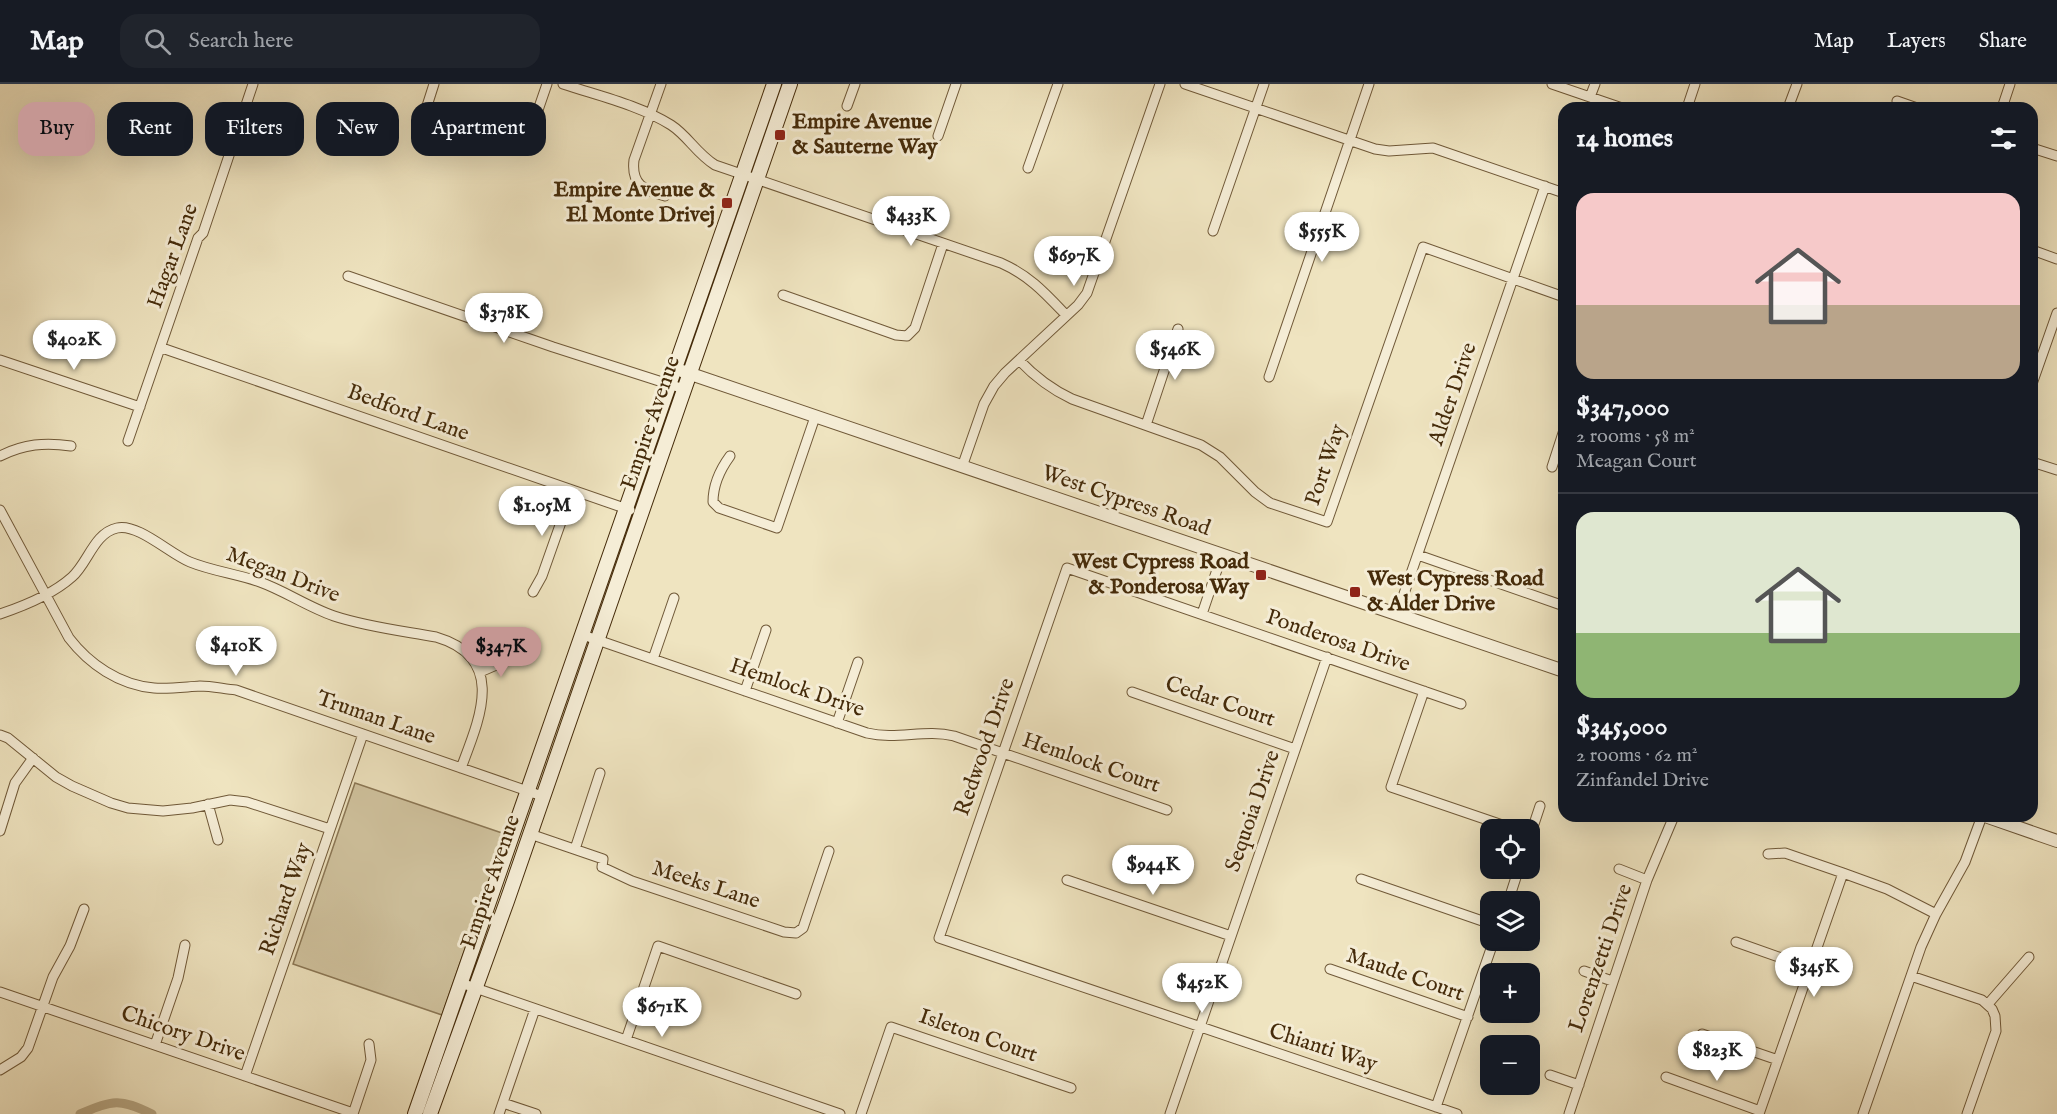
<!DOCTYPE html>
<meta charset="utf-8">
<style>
body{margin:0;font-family:"IM FELL English",serif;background:#20242c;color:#f1f3f6;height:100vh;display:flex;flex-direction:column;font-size:22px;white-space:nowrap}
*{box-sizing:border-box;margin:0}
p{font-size:20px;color:#9ea1a6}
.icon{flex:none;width:33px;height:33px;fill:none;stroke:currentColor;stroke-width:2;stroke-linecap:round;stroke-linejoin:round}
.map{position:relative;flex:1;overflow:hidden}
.sheet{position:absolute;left:1558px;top:18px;width:480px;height:720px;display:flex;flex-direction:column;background:#171b24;border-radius:18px;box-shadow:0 6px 24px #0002}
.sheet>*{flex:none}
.top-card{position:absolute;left:18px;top:18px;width:570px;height:54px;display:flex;gap:12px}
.controls{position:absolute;left:1480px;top:735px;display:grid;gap:12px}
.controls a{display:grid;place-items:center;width:60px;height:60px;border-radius:12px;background:#171b24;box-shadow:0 6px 24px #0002;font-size:30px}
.price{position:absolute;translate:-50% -51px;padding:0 14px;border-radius:21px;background:#fff;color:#222;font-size:20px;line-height:39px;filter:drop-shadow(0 2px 3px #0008)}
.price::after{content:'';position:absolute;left:50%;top:36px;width:18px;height:14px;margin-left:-9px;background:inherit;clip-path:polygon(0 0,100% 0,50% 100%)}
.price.on{background:#c59692;color:#111}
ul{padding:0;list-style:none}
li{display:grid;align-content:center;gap:12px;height:318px;padding:0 18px}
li+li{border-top:2px solid #363941}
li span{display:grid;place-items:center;height:186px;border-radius:18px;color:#555}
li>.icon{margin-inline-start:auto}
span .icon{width:108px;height:108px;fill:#fffc;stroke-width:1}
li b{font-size:26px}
h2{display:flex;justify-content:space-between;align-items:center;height:72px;padding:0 18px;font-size:26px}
.pill{padding:0 21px;border-radius:18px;background:#171b24;box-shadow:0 6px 24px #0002;font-size:21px;line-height:54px}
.pill.on{background:#c59692;color:#111}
header{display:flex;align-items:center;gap:36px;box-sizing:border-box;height:84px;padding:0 30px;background:#171b24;border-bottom:2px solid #363941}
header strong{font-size:28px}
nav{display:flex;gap:33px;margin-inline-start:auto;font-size:21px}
.search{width:420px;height:54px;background:#20242c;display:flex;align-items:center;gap:15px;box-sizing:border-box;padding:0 21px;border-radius:18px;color:#9ea1a6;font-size:22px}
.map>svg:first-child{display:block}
</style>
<header>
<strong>Map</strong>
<div class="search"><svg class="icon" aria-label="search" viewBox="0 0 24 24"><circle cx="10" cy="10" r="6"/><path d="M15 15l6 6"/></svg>Search here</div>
<nav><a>Map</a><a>Layers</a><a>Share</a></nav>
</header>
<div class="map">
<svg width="2057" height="1030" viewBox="0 0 2057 1030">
<rect width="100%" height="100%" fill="#efe4c0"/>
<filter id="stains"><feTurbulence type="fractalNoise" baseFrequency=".00333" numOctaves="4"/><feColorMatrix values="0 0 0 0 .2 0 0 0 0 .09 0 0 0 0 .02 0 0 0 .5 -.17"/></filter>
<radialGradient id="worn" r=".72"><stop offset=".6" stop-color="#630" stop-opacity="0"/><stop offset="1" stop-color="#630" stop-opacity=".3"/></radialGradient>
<path fill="#d2c5a1" stroke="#8c7856" stroke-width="1.5" d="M355,699L505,750L442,931L293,880Z"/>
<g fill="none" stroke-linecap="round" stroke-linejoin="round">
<path stroke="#b5a582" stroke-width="9" d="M80,1030C114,1016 119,1014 152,1030"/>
<defs>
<path id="minor" d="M563,0C599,12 639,21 671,41C688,52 696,69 715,81L1001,179C1030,192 1045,209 1066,231
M661,0L634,76C631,101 644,106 665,112
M1185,0L1375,65L1389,67L1433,64L1564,109
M1552,0L1622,24
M1590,13L1595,0
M1897,17L1917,24
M847,22L855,0
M1687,24L1695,0
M1788,24L1797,0
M2002,24L2010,0
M426,25L434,0
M938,52L956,0
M526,61L547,0
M2032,64L2057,72
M1028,84L1058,0
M1213,147L1264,0
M2032,166L2057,175
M348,192L553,263L684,305
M783,211L896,251L907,252L915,244L943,160
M162,264L630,426
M0,276L140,323
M1019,276C1035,293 1051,305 1072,315L1201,361L1220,373L1255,408L1270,419L1327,438L1423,163L1564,213
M1269,293L1369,0
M2032,300L2057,229
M1146,341L1178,245
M128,357L198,154L203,149L253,0
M0,372C24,360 45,358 71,362
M730,372C719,387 713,401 713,418L719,424L777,444L815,333
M2032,378L2057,386
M962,383L984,320L994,302L1005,289L1078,221L1087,209L1160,0
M1552,383L1564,346
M0,426L69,554C89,580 119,601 154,604C169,605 184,603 200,602C212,602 224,605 236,606L542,712
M1418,471L1564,522
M533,508L542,492L572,407
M0,530C24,522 53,510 72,493C88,479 94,449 117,444C138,439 170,470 190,478C212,487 237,490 260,498C285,507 308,523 334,532C367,543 403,547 436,553C507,574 480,634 461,684
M1202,530L1222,471
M1397,530L1545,102
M583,551L867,649C897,656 925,645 954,652L1167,726
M653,575L674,514
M480,588L510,575
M745,607L766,546
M1424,607L1391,703L1517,746
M1132,608L1295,665
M837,639L858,578
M0,651L8,654L56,693L72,702L111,719L128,724L163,727L192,724L230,716L247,718L330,745
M208,720L218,756
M0,747L15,699L33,674
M530,750L603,775L602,783L632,797L784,848L796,849L803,844L829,767
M1530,752L1540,722
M575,765L600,689
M1768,770L1785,769L1843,789L1887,805L1936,830
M1619,785L1647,796
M1361,795L1491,840
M1067,796L1231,852
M1508,818L1519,784
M1736,858L1810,884
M1330,885L1468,933
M1584,887L1612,897
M1911,892L1982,916L1992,925L1995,932L1996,947L1967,1030
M461,899L840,1030
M0,908L353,1029
M1988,920L2029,873
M1702,950L1778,976
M626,956L658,862L796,910
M155,961L178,894L185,861
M0,986L21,973L28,964L53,893L70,862L84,825
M1550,991L1579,1001
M245,992L363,650
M1666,993L1760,1027
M503,1019L536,1030
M1436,1023L1494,856
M353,1030L371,976L369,960
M499,1030L535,925
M861,1030L891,943L1071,1004
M1170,1030L1327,573
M1457,1030L939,854L1067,484L1461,620
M1569,1030L1647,796L1674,732
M1759,1030L1843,789
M1863,1030L1921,863L1936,830L1965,778L1982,732"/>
<path id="tertiary" d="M682,287L1564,587
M1985,732L2057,757"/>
<path id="secondary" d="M415,1030L774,0
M430,1030L507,817L790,0"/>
</defs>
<use href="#minor" stroke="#705938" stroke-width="11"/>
<use href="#tertiary" stroke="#705938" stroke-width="14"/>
<use href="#secondary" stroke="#452b0a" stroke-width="16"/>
<use href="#minor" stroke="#f5edd6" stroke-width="9"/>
<use href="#tertiary" stroke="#f5edd6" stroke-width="12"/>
<use href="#secondary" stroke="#f5edd6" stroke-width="14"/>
</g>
<g fill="#8f2418" stroke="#f5edd6" stroke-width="2">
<rect x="774" y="45" width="12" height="12" rx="3"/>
<rect x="721" y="113" width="12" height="12" rx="3"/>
<rect x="1255" y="485" width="12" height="12" rx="3"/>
<rect x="1349" y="502" width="12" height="12" rx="3"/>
</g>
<g text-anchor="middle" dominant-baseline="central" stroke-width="6" stroke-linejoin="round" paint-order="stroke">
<g font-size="22" font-weight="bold" fill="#452b0a" stroke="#f5edd6" text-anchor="start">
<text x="792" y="38">Empire Avenue<tspan x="792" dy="25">&amp; Sauterne Way</tspan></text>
<text x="715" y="106" text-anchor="end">Empire Avenue &amp;<tspan x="715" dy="25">El Monte Drivej</tspan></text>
<text x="1249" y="478" text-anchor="end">West Cypress Road<tspan x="1249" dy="25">&amp; Ponderosa Way</tspan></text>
<text x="1367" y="495">West Cypress Road<tspan x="1367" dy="25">&amp; Alder Drive</tspan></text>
</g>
<g font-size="22" fill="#452b0a" stroke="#f5edd6">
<text transform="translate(173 172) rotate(-70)">Hagar Lane</text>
<text transform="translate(1453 310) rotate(-71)">Alder Drive</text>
<text transform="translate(408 329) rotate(20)">Bedford Lane</text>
<text transform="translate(651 339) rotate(-71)">Empire Avenue</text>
<text transform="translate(1326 381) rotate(-71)">Port Way</text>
<text transform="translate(1126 417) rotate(19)">West Cypress Road</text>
<text transform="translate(283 491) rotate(21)">Megan Drive</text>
<text transform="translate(1338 557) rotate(19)">Ponderosa Drive</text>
<text transform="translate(797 604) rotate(19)">Hemlock Drive</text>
<text transform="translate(1220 618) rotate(19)">Cedar Court</text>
<text transform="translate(376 634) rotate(19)">Truman Lane</text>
<text transform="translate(985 663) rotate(-71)">Redwood Drive</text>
<text transform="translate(1091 679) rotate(19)">Hemlock Court</text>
<text transform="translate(1253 727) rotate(-71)">Sequoia Drive</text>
<text transform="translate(491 798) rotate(-71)">Empire Avenue</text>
<text transform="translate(706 801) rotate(18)">Meeks Lane</text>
<text transform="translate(286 815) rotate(-71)">Richard Way</text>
<text transform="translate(1601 874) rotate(-71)">Lorenzetti Drive</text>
<text transform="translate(1405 891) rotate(19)">Maude Court</text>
<text transform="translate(183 950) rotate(19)">Chicory Drive</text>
<text transform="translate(978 952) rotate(19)">Isleton Court</text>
<text transform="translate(1323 964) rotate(18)">Chianti Way</text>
</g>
</g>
<rect width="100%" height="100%" filter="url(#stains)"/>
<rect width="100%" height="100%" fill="url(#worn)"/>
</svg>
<div class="controls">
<a><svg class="icon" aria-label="locate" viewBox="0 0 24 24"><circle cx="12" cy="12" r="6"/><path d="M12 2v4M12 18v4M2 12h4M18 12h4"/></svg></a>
<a><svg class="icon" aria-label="layers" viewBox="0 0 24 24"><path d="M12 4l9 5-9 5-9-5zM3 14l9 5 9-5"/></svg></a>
<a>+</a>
<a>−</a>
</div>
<b class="price" style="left:911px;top:163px">$433K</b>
<b class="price" style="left:1322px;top:179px">$555K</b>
<b class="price" style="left:1074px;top:203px">$697K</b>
<b class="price" style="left:504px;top:260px">$378K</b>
<b class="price" style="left:74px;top:287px">$402K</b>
<b class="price" style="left:1175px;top:297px">$546K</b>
<b class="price" style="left:542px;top:453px">$1.05M</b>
<b class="price" style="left:236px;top:593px">$410K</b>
<b class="price on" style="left:501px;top:594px">$347K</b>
<b class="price" style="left:1153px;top:812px">$944K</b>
<b class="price" style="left:1814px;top:914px">$345K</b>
<b class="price" style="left:1202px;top:930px">$452K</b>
<b class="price" style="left:662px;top:954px">$671K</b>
<b class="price" style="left:1717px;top:998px">$823K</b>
<div class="top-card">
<a class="pill on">Buy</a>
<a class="pill">Rent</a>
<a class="pill">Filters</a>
<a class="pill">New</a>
<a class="pill">Apartment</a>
</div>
<section class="sheet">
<h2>14 homes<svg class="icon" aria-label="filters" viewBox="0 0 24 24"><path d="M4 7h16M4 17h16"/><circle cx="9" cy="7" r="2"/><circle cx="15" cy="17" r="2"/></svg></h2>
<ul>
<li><span style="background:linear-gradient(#f6c9c9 60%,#b9a48a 0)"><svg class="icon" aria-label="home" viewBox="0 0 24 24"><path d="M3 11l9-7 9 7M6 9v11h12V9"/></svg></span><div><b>$347,000</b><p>2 rooms · 58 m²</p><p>Meagan Court</p></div></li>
<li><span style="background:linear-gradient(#dfe7d0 65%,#8fb573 0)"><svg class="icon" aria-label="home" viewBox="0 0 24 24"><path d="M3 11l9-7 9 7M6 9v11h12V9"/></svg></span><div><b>$345,000</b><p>2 rooms · 62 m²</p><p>Zinfandel Drive</p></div></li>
</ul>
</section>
</div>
